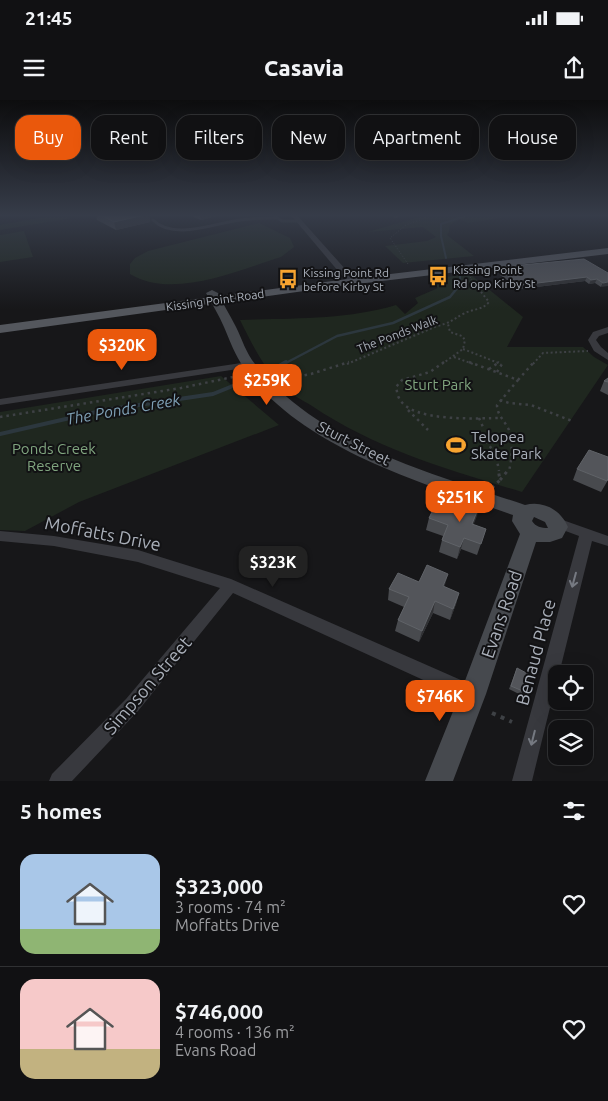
<!DOCTYPE html>
<meta charset="utf-8">
<style>
body{margin:0;font-family:Ubuntu,sans-serif;background:#1a1a1c;color:#f1f3f6;height:100vh;display:flex;flex-direction:column;font-size:19px;white-space:nowrap}
*{box-sizing:border-box;margin:0}
p{font-size:16px;color:#9c9da0}
.icon{flex:none;width:28px;height:28px;fill:none;stroke:currentColor;stroke-width:2;stroke-linecap:round;stroke-linejoin:round}
.map{position:relative;height:681px;overflow:hidden}
.side{display:flex;flex-direction:column;background:#111113;flex:1}
.side>*{flex:none}
.guide{position:absolute;left:15px;top:15px;width:579px;height:45px;display:flex;gap:10px}
.tools{position:absolute;left:548px;top:565px;display:grid;gap:10px}
.tools a{display:grid;place-items:center;width:45px;height:45px;border-radius:10px;background:#111113;box-shadow:0 5px 20px #0002,0 0 0 1px #303133;font-size:25px}
.price{position:absolute;translate:-50% -42px;padding:0 11px;border-radius:10px;background:#ea580c;color:#fff;font-size:16px;line-height:32px;filter:drop-shadow(0 1px 2px #0008)}
.price::after{content:'';position:absolute;left:50%;top:30px;width:15px;height:11px;margin-left:-8px;background:inherit;clip-path:polygon(0 0,100% 0,50% 100%)}
.price.selected{background:#222;color:#fff}
ul{padding:0;list-style:none}
li{display:flex;align-items:center;gap:15px;height:125px;padding:0 20px}
li+li{border-top:1px solid #303133}
li span{display:grid;place-items:center;flex:none;width:140px;height:100px;border-radius:15px;color:#555}
li>.icon{margin-inline-start:auto}
span .icon{width:60px;height:60px;fill:#fffc;stroke-width:1}
li b{font-size:21px}
h2{display:flex;justify-content:space-between;align-items:center;height:60px;padding:0 20px;font-size:21px}
.tag{padding:0 18px;border-radius:15px;background:#111113;box-shadow:0 5px 20px #0002,0 0 0 1px #303133;font-size:18px;line-height:45px}
.tag.selected{background:#ea580c;color:#fff}
.status{display:flex;justify-content:space-between;align-items:center;height:35px;padding:0 25px;background:#111113;direction:ltr}
.status svg{height:14px;fill:currentColor}
header{display:flex;justify-content:space-between;align-items:center;height:65px;padding:0 20px;background:#111113;font-size:22px;font-weight:800}
.map>svg:first-child{display:block}
</style>
<div class="status"><b>21:45</b><svg viewBox="0 0 49 12"><path d="M0 12V9h3v3zM5 12V6h3v6zM10 12V3h3v9zM15 12V0h3v12zM26 1h20v11H26zM47 4h2v5h-2z"/></svg></div>
<header><svg class="icon" aria-label="menu" viewBox="0 0 24 24"><path d="M4 6h16M4 12h16M4 18h16"/></svg>Casavia<svg class="icon" aria-label="share" viewBox="0 0 24 24"><path d="M12 15V3M7 8l5-5 5 5M5 13v7h14v-7"/></svg></header>
<div class="map">
<svg width="608" height="681" viewBox="0 0 608 681">
<rect width="100%" height="100%" fill="#171719"/>
<path fill="#1f271f" d="M61,114L72,118L0,130V125Z
M429,114H525L468,123L460,119L450,125L449,132L447,135L474,156L403,163L385,146L427,141L436,137L423,127L368,132Z
M259,123L290,138L294,147L281,157C238,170 173,200 130,174V164L135,158L148,151Z
M24,131L33,157L0,162V135Z
M470,174L523,217L507,247H583L594,257L608,265L522,392C449,370 376,349 312,306C303,300 291,295 283,287C264,269 252,244 240,220C293,218 346,220 396,205L405,214L418,203L415,198L438,188L429,179Z
M221,276L279,325L79,402L25,431L0,430V312Z"/>
<g fill="none" stroke-linecap="round" stroke-linejoin="round">
<path stroke="#2c373e" stroke-width="2" d="M446,158L441,136V124L472,114
M460,175V180"/>
<path stroke="#2c373e" stroke-width="2.5" d="M284,264L337,236L393,223L450,197L458,187L460,179"/>
<path stroke="#2c373e" stroke-width="4" d="M272,270L286,262
M0,334L105,310L213,294L245,281"/>
<path stroke="#3e4145" stroke-width="1" stroke-dasharray="1 2" stroke-linecap="butt" d="M408,164L390,138L406,125L436,114
M470,177L472,180"/>
<path stroke="#3e4145" stroke-width="2" stroke-dasharray="2 2.5" stroke-linecap="butt" d="M463,249L501,264
M454,257L473,264
M347,264L437,226C450,223 452,220 463,214C472,209 483,210 489,202L471,179
M442,264L463,249L465,240L462,236L450,232L448,224
M533,264L543,253L588,251"/>
<path stroke="#3e4145" stroke-width="2.5" stroke-dasharray="2.5 4" stroke-linecap="butt" d="M444,262L430,272L402,280L396,287C397,290 397,295 399,298C411,323 478,318 502,318
M469,262L518,280L497,305C497,315 505,321 509,330C513,342 512,359 509,371
M489,269L498,263
M497,272L502,264L498,262
M279,280L311,274L349,262
M518,280L534,262
M500,300L509,303L531,305L572,321
M408,310L428,330
M0,317L181,288L233,277
M479,318L483,327
M486,341L496,355L499,371"/>
<path stroke="#3e4145" stroke-width="3" stroke-dasharray="3 4.5" stroke-linecap="butt" d="M500,380L509,369
M492,388L500,380L498,369"/>
<path stroke="#3e4145" stroke-width="4" stroke-dasharray="4 5.5" stroke-linecap="butt" d="M492,613L512,622"/>
<path stroke="#38393e" stroke-width="3" d="M272,114L282,121H299
M153,120C174,141 215,123 240,120C252,118 264,118 276,118"/>
<path fill="#38393e" fill-rule="evenodd" d="M290,114H296L355,180V184H349Z
M390,114H396L400,117L395,118Z
M608,227V233L599,236L596,240L601,247L608,253V260L594,251L588,240L593,232Z
M248,262L253,265L251,267L0,305V299Z
M557,418L608,436V446L592,441L559,574H556V583L532,681H512L579,436L552,426L550,423L552,420Z
M0,431L54,436L138,450L231,479L479,588L482,594L479,600L473,602L467,600L233,493L138,611L72,681H49L52,674L126,599L220,488L138,462L54,446L0,441Z"/>
<path fill="#46494e" fill-rule="evenodd" d="M212,190L218,193C223,204 230,215 236,227C242,239 246,253 255,264C320,345 431,373 525,405C543,400 561,410 568,427L562,438L550,442H536L486,594L453,681H425L460,594L520,434L512,421L513,415C422,383 302,349 244,268C235,255 230,241 224,227C219,215 212,204 206,193ZM534,417L545,422L548,428C541,428 536,427 532,421Z"/>
<path fill="#54575d" fill-rule="evenodd" d="M608,148V154L340,186L0,233V225L340,180Z"/>
</g>
<path fill="#484a4e" d="M96,114H149L150,122L116,130L97,120Z
M186,114H224L201,120Z
M501,167L608,173L601,187L595,183L589,184L585,181L520,189L500,175Z
M608,278V295L600,291L604,281Z
M577,369L608,380L601,392L573,380Z
M480,404L473,425L486,429L477,455L461,449L457,459L439,452L443,436L426,430L429,418L454,412Z
M419,482L445,487L459,493L456,504L450,520L433,513L419,542L395,531L398,520L404,507L388,500L389,489Z
M517,568L525,592L523,596L509,589Z"/>
<path fill="#303134" d="M149,114L150,122L116,130L114,122Z
M200,114H224L201,120Z
M587,177L585,181L520,189L521,185Z
M597,179L595,183L589,184L591,180Z
M608,182V186L601,187L603,183Z
M480,404L477,416L469,436L472,424Z
M464,438L461,449L457,459L460,447Z
M448,474L445,485L440,497L443,486Z
M459,493L456,504L450,520L453,509Z
M435,501L433,513L419,542L422,531Z"/>
<path fill="#53555a" stroke="#606368" d="M99,114H149L114,122Z
M584,159L608,173V182L603,183L597,179L591,180L587,177L521,185L501,171L506,170L501,167Z
M608,278V282L604,281Z
M589,350L608,357V378L607,381L577,369Z
M460,398L480,404L472,424L486,429L481,444L464,438L460,447L442,440L448,425L429,418L435,406L454,412Z
M427,465L448,474L443,486L459,493L453,509L435,501L422,531L398,520L409,497L389,489L398,473L419,482Z
M517,568L530,575L525,592L511,586Z"/>
<defs><path id="oneway-shaft" d="M-6 0H5M1.5-3L5.5 0L1.5 3" fill="none" stroke-width="1.6" stroke-linecap="round" stroke-linejoin="round" transform="scale(1.25)"/></defs>
<g stroke="#767a82">
<use href="#oneway-shaft" transform="translate(574 480) rotate(105)"/>
<use href="#oneway-shaft" transform="translate(533 638) rotate(104)"/>
</g>
<linearGradient id="sky" x2="0" y2="1"><stop stop-color="#0d0d0e"/><stop offset="0.55" stop-color="#363c49"/><stop offset="1" stop-color="#363c49" stop-opacity="0"/></linearGradient>
<rect width="608" height="209" fill="url(#sky)"/>
<defs>
<symbol id="bus-bare" viewBox="-9 -9 18 18"><path d="M-5-6H5V4H4V6H2V4H-2V6H-4V4H-5ZM-3.5-4V0h7V-4ZM-3.5 1.2v1.5H-2V1.2ZM2 1.2v1.5H3.5V1.2Z" fill="#f8a430" stroke="#121214" stroke-width="2.5" paint-order="stroke"/></symbol>
<symbol id="stadium-bare" viewBox="-9 -9 18 18"><path d="M0-5a6.5 5 0 1 0 0 10a6.5 5 0 1 0 0-10ZM-3.5-1.8h7v3.6h-7Z" fill="#f8a430" stroke="#121214" stroke-width="2.5" paint-order="stroke"/></symbol>
</defs>
<g fill-rule="evenodd">
<use href="#bus-bare" x="424" y="162" width="28" height="28"/>
<use href="#bus-bare" x="274" y="165" width="28" height="28"/>
<use href="#stadium-bare" x="442" y="331" width="28" height="28"/>
</g>
<g text-anchor="middle" dominant-baseline="central" stroke-width="4" stroke-linejoin="round" paint-order="stroke">
<g font-size="12" fill="#a9afb9" stroke="#121214" text-anchor="start">
<text x="453" y="169">Kissing Point<tspan x="453" dy="14">Rd opp Kirby St</tspan></text>
<text x="303" y="172">Kissing Point Rd<tspan x="303" dy="14">before Kirby St</tspan></text>
</g>
<g font-size="12" fill="#a9afb9" stroke="#121214">
<text transform="translate(215 200) rotate(-8)">Kissing Point Road</text>
<text transform="translate(397 234) rotate(-21)">The Ponds Walk</text>
</g>
<g font-size="15" fill="#80a57f" stroke="#121214">
<text x="438" y="284">Sturt Park</text>
<text x="54" y="348">Ponds Creek<tspan x="54" dy="17">Reserve</tspan></text>
</g>
<g font-size="15" fill="#a9afb9" stroke="#121214" text-anchor="start">
<text x="471" y="336">Telopea<tspan x="471" dy="17">Skate Park</tspan></text>
</g>
<g font-size="15" fill="#a9afb9" stroke="#121214">
<text transform="translate(354 343) rotate(27)">Sturt Street</text>
</g>
<g font-size="16" font-style="italic" fill="#7fa0b5" stroke="#121214">
<text transform="translate(123 309) rotate(-10)">The Ponds Creek</text>
</g>
<g font-size="18" fill="#a9afb9" stroke="#121214">
<text transform="translate(103 433) rotate(11)">Moffatts Drive</text>
<text transform="translate(501 514) rotate(-71)">Evans Road</text>
<text transform="translate(535 552) rotate(-75)">Benaud Place</text>
<text transform="translate(147 585) rotate(-49)">Simpson Street</text>
</g>
</g>
</svg>
<div class="tools">
<a><svg class="icon" aria-label="locate" viewBox="0 0 24 24"><circle cx="12" cy="12" r="6"/><path d="M12 2v4M12 18v4M2 12h4M18 12h4"/></svg></a>
<a><svg class="icon" aria-label="layers" viewBox="0 0 24 24"><path d="M12 4l9 5-9 5-9-5zM3 14l9 5 9-5"/></svg></a>
</div>
<b class="price" style="left:122px;top:271px">$320K</b>
<b class="price" style="left:267px;top:306px">$259K</b>
<b class="price" style="left:460px;top:423px">$251K</b>
<b class="price selected" style="left:273px;top:488px">$323K</b>
<b class="price" style="left:440px;top:622px">$746K</b>
<div class="guide">
<a class="tag selected">Buy</a>
<a class="tag">Rent</a>
<a class="tag">Filters</a>
<a class="tag">New</a>
<a class="tag">Apartment</a>
<a class="tag">House</a>
</div>
</div>
<section class="side">
<h2>5 homes<svg class="icon" aria-label="filters" viewBox="0 0 24 24"><path d="M4 7h16M4 17h16"/><circle cx="9" cy="7" r="2"/><circle cx="15" cy="17" r="2"/></svg></h2>
<ul>
<li><span style="background:linear-gradient(#a9c7e8 75%,#8fb573 0)"><svg class="icon" aria-label="home" viewBox="0 0 24 24"><path d="M3 11l9-7 9 7M6 9v11h12V9"/></svg></span><div><b>$323,000</b><p>3 rooms · 74 m²</p><p>Moffatts Drive</p></div><svg class="icon" aria-label="heart" viewBox="0 0 24 24"><path d="M12 20l-8-8c-3-5 5-10 8-4 3-6 11-1 8 4z"/></svg></li>
<li><span style="background:linear-gradient(#f6c9c9 70%,#c2b280 0)"><svg class="icon" aria-label="home" viewBox="0 0 24 24"><path d="M3 11l9-7 9 7M6 9v11h12V9"/></svg></span><div><b>$746,000</b><p>4 rooms · 136 m²</p><p>Evans Road</p></div><svg class="icon" aria-label="heart" viewBox="0 0 24 24"><path d="M12 20l-8-8c-3-5 5-10 8-4 3-6 11-1 8 4z"/></svg></li>
</ul>
</section>
